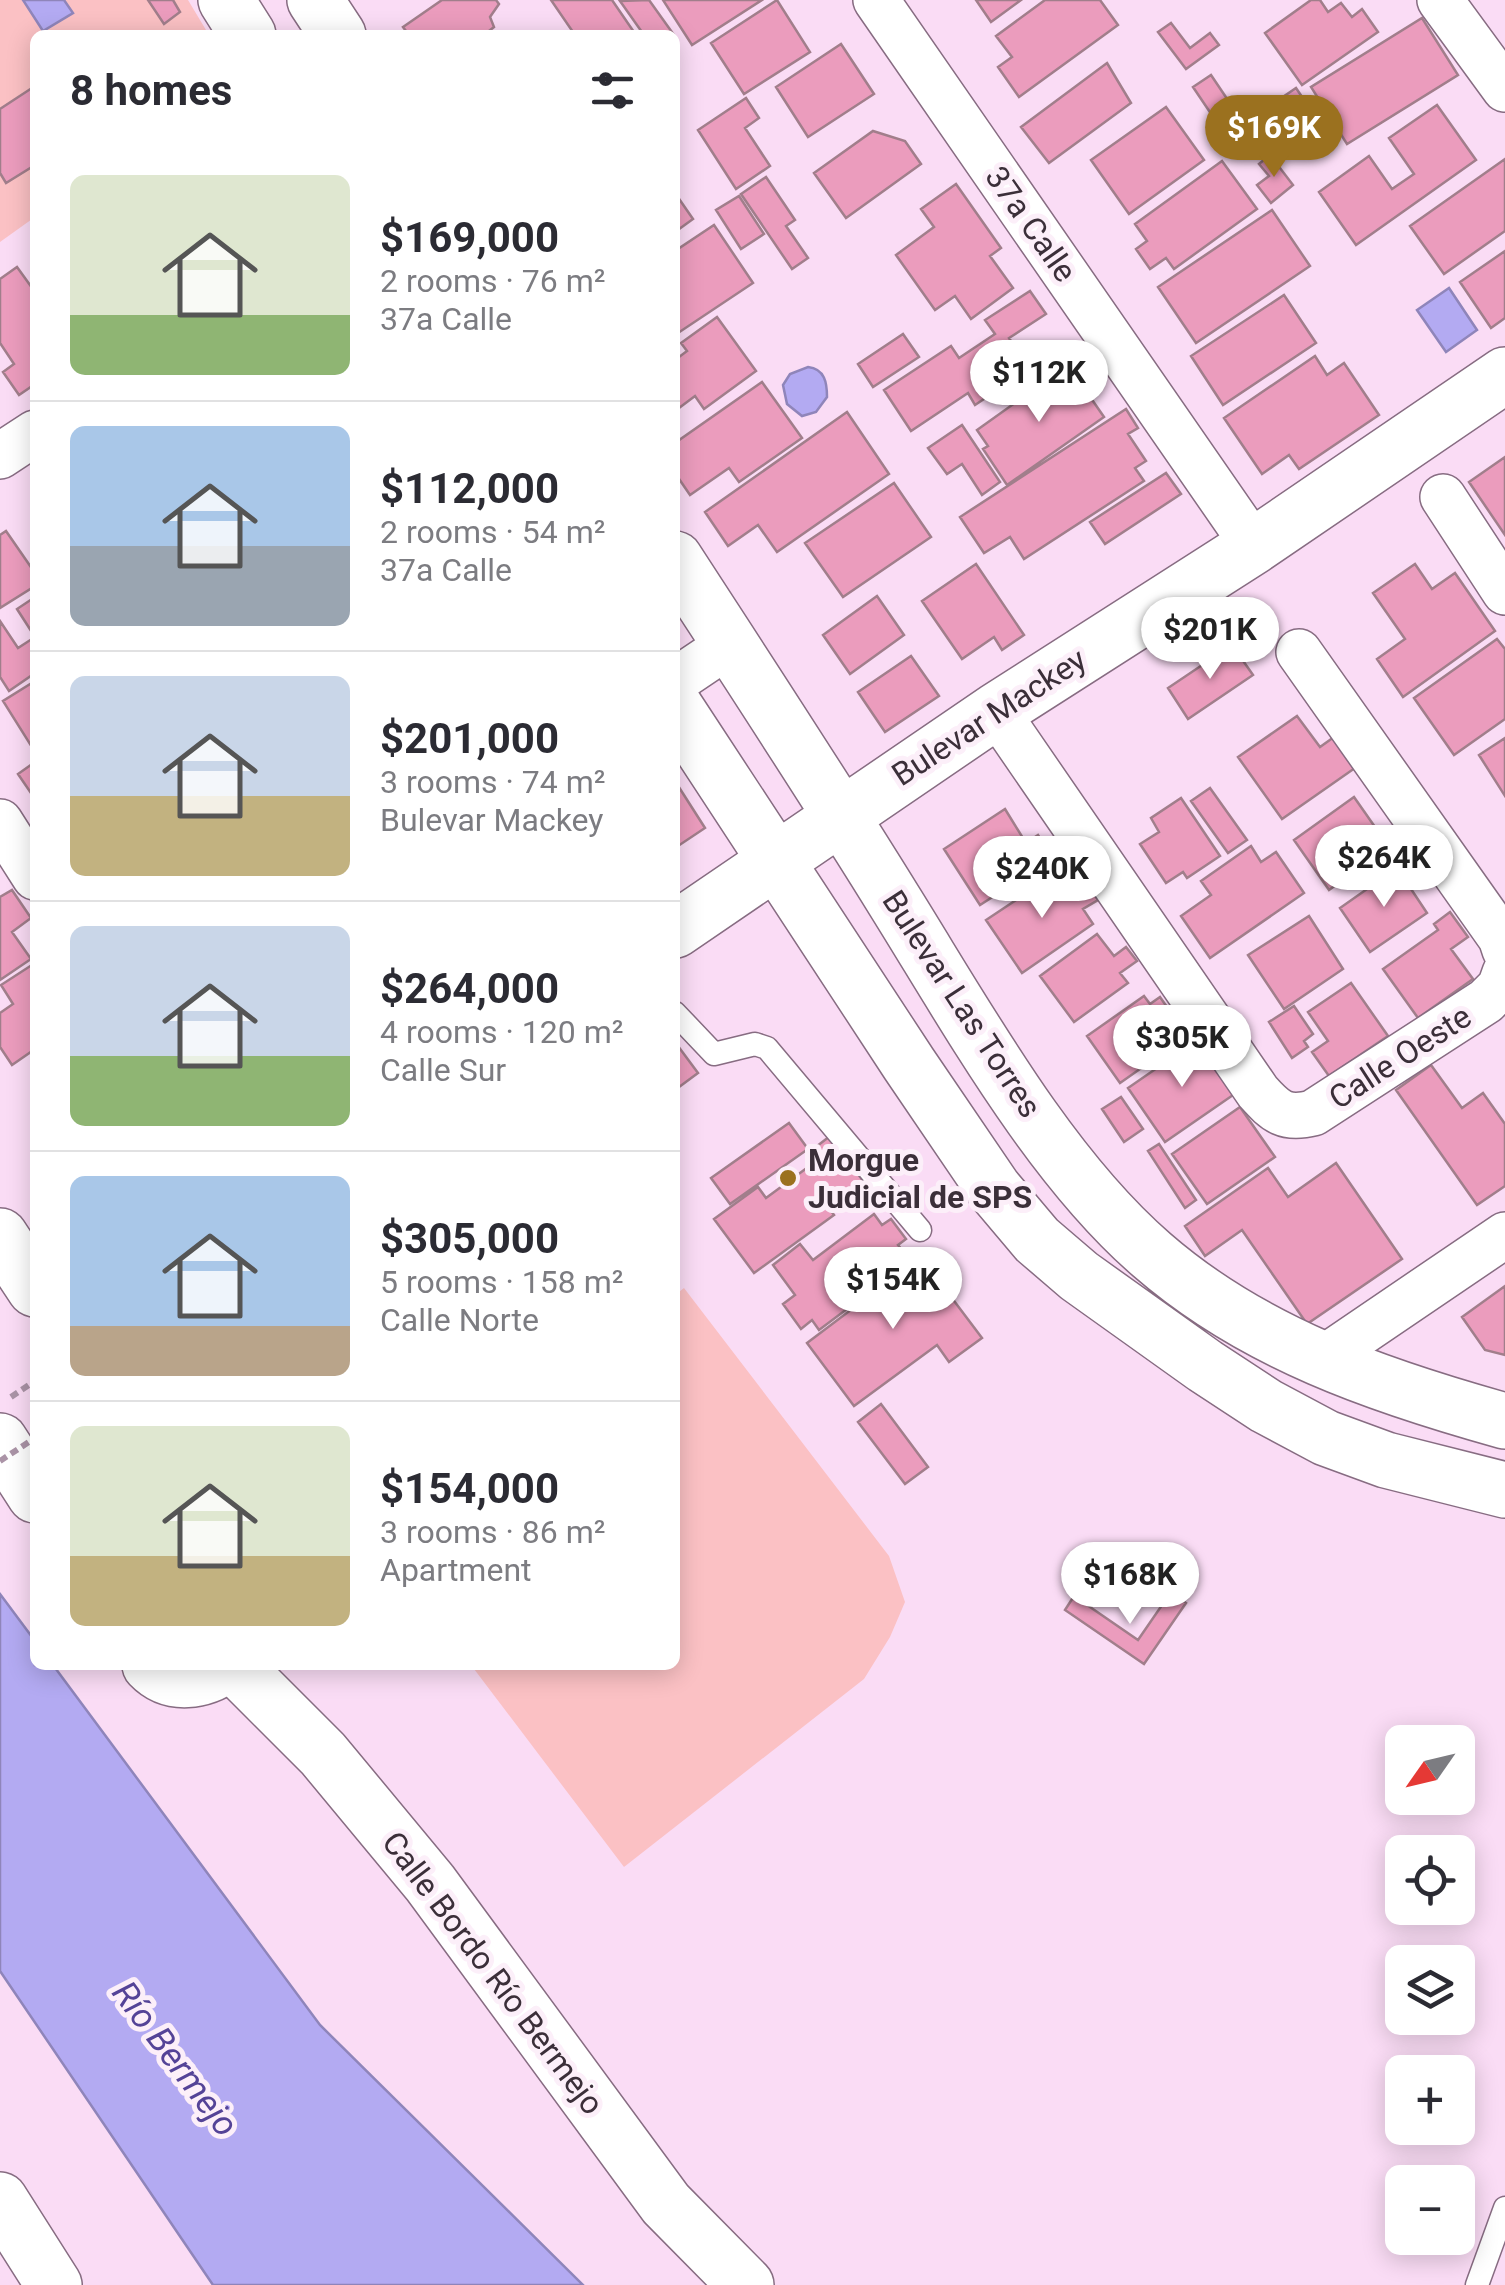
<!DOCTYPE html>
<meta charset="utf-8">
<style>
body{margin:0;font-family:Roboto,sans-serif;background:#f7f7f7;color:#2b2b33;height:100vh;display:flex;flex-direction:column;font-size:38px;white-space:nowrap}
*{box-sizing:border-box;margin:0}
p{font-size:32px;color:#7c7c81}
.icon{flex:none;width:55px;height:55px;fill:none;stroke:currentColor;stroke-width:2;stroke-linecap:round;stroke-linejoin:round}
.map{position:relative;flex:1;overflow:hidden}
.sheet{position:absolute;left:30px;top:30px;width:650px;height:1640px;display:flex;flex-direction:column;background:#fff;border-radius:15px;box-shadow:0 5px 25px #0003}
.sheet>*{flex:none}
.needle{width:65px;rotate:236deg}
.controls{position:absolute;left:1385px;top:1725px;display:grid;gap:20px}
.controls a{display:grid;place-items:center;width:90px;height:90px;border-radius:15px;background:#fff;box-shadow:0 5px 25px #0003;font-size:50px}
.price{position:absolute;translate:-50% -85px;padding:0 22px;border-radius:35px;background:#fff;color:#222;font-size:32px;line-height:65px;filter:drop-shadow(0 2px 5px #0008)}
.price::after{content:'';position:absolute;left:50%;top:60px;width:30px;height:22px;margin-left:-15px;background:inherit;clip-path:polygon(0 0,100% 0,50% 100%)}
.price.active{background:#9b711f;color:#fff}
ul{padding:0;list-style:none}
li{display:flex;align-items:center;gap:30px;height:250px;padding:0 40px}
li+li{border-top:2px solid #e1e1e2}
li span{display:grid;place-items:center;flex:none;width:280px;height:200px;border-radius:15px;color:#555}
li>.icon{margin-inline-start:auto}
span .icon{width:120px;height:120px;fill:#fffc;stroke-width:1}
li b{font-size:42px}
h2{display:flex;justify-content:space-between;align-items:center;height:120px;padding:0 40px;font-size:42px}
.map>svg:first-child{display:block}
</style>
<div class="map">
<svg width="1505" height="2285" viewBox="0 0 1505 2285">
<rect width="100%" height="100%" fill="#fadcf5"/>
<path fill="#fbc1c4" d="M0,0H188L209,35H35V217L0,242Z
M684,1288L889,1556L905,1602L890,1637L864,1679L624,1867L471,1665H675V1295Z"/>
<path fill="#b3aaf2" stroke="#8f85ba" stroke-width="2.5" d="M23,0H64L73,13L43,31Z
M1449,288L1477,330L1446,352L1417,310Z
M808,367C825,369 827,383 827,397L816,412L802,416L787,404L783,385L790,374Z
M0,1594L35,1641V1665H53L320,2025L583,2285H213L0,1971Z"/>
<path fill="#eb9cbd" stroke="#a17e8b" stroke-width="2.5" d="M148,0H173L180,12L164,24Z
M442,0H496L499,4L490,17L494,27L484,35H409L403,27Z
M551,0H612L636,35H575Z
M649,0L674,35H644L620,1Z
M663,0H762L692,45Z
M777,0L810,52L744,94L711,43Z
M976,0H1021L991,22Z
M1045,0H1100L1118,25L1019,97L998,67L1012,57L996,36Z
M1311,0H1320L1328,12L1341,3L1352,17L1362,9L1378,32L1302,85L1265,33Z
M1422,18L1458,75L1347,144L1311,87Z
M1171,23L1190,48L1210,33L1219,45L1186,69L1158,32Z
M841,44L874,94L808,137L776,87Z
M1107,63L1131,103L1049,163L1021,127Z
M1211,75L1242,121L1224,133L1193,87Z
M35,86V165L6,183L0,173V109Z
M1296,88L1315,116L1304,124L1294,109L1261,131L1252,118Z
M746,98L759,118L745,128L770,166L736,189L698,130Z
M1437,105L1476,160L1356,245L1319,192L1369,156L1392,189L1414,174L1389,138Z
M1166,107L1204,160L1129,214L1091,160Z
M873,131L905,141L921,164L846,218L814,173Z
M1270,155L1293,185L1271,203L1257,185L1269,176L1259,164Z
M1505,159V231L1444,274L1410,226Z
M1222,161L1257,209L1174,269L1166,258L1150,269L1136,249L1147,241L1135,224Z
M766,177L795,220L786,226L808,258L792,269L741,194Z
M956,184L1001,248L990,256L1013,288L971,319L955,296L935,310L896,255L934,227L921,209Z
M675,193L693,219L675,232Z
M739,196L764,234L741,249L716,210Z
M1272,210L1310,266L1196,343L1158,287Z
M714,225L753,283L675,335V251Z
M1505,251V318L1491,328L1460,282Z
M17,267L35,292V384L19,395L3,372L14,364L0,343V279Z
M1030,291L1046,314L1009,338L1029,369L975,405L968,393L911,431L884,390L951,346L959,358L995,334L985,320Z
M1284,295L1316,343L1223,405L1191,356Z
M717,317L756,371L704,409L695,396L675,411V360L687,351L681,343Z
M903,334L919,357L873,387L858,364Z
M1315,356L1327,375L1344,363L1379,415L1299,469L1289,455L1262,474L1224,418Z
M1068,365L1104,417L1007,485L983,449L988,446L977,430Z
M762,382L802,438L739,482L729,468L690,495L675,473V443Z
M1126,409L1138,428L1128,434L1146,461L1135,468L1144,481L1024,559L1010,537L984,553L960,517Z
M847,412L889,474L777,552L758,525L728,546L705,512Z
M962,425L1000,482L982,495L962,464L947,474L928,448Z
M1505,457V535L1469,482Z
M1166,473L1181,494L1105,544L1090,522Z
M894,483L931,537L843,597L805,543Z
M6,531L35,573V586L0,608V535Z
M976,564L1024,635L1002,650L994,637L962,659L922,601Z
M1415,564L1432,589L1455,573L1495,631L1403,697L1377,659L1405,639L1373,593Z
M877,596L904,635L850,674L823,635Z
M35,597V673L9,691L0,677V621L18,648L35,637L17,609Z
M1497,639L1505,649V719L1454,755L1414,698Z
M1232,645L1253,675L1188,719L1168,688Z
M911,656L939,696L885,732L858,692Z
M35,681V752L3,701Z
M1297,716L1320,747L1334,737L1355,768L1282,819L1238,757Z
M1505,738V796L1479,755Z
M35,762V799L18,774Z
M675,781L705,828L675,848Z
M1210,788L1247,840L1228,853L1191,801Z
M1354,797L1389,847L1329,890L1294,840Z
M1181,798L1220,856L1187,878L1183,872L1166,883L1140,844L1159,832L1151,818Z
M1005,809L1026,843L1038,835L1053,858L980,905L944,849Z
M1251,846L1261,862L1276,852L1304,893L1210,958L1181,916L1211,895L1201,881Z
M1397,868L1427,913L1370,952L1340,908Z
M1055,874L1068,894L1086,882L1098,900L1083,909L1093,924L1022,973L986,920Z
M12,890L31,918L12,932L31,959L0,980V897Z
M1450,912L1468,937L1451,949L1473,979L1418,1018L1383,969L1438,930L1434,924Z
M1309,916L1343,969L1284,1009L1248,955Z
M1097,934L1114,956L1126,947L1137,961L1120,973L1128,983L1074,1022L1040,976Z
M35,963V1049L12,1065L0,1047V1013L13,1004L1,985Z
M1351,983L1388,1036L1329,1076L1312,1052L1328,1041L1308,1012Z
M1144,996L1150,1004L1160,997L1174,1017L1164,1024L1177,1043L1120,1083L1087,1036Z
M1294,1006L1313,1034L1304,1041L1308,1047L1292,1058L1269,1022Z
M1199,1039L1236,1093L1165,1142L1128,1088Z
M675,1042L698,1073L675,1090Z
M1431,1065L1462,1108L1483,1093L1505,1124V1186L1477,1205L1396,1090Z
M1121,1097L1143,1129L1124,1142L1102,1109Z
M1240,1107L1275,1157L1207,1204L1172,1154Z
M789,1123L808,1149L730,1204L711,1178Z
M830,1136L866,1185L848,1198L843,1191L826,1204L834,1215L754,1273L714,1219L758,1187L766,1198L819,1159L812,1150Z
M1159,1144L1196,1200L1185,1208L1148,1151Z
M1336,1163L1402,1259L1307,1324L1242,1230L1205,1256L1185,1226L1268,1168L1288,1197Z
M874,1214L882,1225L891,1219L906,1239L898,1245L911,1261L819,1330L812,1320L801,1329L783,1304L795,1295L773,1265L800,1244L813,1260Z
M921,1257L982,1338L949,1362L937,1345L854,1406L807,1343Z
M1505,1286V1355L1485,1350L1462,1317Z
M881,1404L928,1467L905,1484L858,1422Z
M1171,1592L1186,1603L1144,1664L1065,1610L1074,1596L1138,1640Z"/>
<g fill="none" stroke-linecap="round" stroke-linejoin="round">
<defs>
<path id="lane" d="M675,1013L714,1054L755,1044L767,1048L920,1230
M1477,2285L1505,2208"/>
<path id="street" d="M876,0L1254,546
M1440,0L1505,89
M0,456L35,433
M1443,497L1505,592
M1299,652L1501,938L1505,950
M675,681L730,644
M996,711L1258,1092C1276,1112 1285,1120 1313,1113L1486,1001L1500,987L1505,973
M0,822L35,877
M1321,1360L1505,1235"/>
<path id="secondary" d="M226,0L248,35
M315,0L338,35
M675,559C749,673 824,787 895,902C968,1019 1049,1166 1152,1255C1253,1343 1379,1386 1505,1421
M675,707L909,1064L994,1189L1037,1240L1079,1276L1205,1366L1266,1406L1326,1438L1386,1460L1505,1490
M675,930L996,711L1254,546L1505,375
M0,1236L35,1289
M0,1441L35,1495
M150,1665C171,1687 203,1682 226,1665
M234,1665L323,1754L430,1883L666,2204L746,2285
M0,2200L54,2285"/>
</defs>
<use href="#lane" stroke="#876c82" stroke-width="25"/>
<use href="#street" stroke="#876c82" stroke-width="48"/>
<use href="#secondary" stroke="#876c82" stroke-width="58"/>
<path stroke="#ab94a7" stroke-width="6" stroke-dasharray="8 5" stroke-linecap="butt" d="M11,1397L35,1381"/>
<use href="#lane" stroke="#fff" stroke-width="22"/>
<use href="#street" stroke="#fff" stroke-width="45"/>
<use href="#secondary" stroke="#fff" stroke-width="55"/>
<path stroke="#ab94a7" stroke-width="6" stroke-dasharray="8 5" stroke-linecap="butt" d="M0,1461L35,1438"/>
</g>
<circle fill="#9b711f" stroke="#fceff9" stroke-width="4" cx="788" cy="1178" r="10"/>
<g text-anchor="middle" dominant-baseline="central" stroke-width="10" stroke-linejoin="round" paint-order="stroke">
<g font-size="32" fill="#3b2f39" stroke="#fceff9">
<text transform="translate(1031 224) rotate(55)">37a Calle</text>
<text transform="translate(989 717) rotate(-33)">Bulevar Mackey</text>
<text transform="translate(962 1004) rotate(57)">Bulevar Las Torres</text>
<text transform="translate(1400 1057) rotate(-33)">Calle Oeste</text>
<text transform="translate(493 1973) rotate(53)">Calle Bordo Río Bermejo</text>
</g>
<g font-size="32" font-weight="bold" fill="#3b2f39" stroke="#fceff9" text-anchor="start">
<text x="808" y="1160">Morgue<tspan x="808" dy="37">Judicial de SPS</tspan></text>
</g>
<g font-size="35" font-style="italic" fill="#544397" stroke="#fceff9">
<text transform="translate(175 2059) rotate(53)">Río Bermejo</text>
</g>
</g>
</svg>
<div class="controls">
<a><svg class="needle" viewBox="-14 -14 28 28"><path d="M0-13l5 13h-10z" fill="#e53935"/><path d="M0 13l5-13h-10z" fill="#7c7c81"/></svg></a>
<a><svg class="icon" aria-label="locate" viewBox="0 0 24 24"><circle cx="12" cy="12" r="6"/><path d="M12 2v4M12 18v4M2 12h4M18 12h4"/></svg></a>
<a><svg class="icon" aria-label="layers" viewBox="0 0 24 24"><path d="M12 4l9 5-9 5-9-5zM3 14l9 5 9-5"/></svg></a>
<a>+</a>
<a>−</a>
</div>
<b class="price active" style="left:1274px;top:180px">$169K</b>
<b class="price" style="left:1039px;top:425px">$112K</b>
<b class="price" style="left:1210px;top:682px">$201K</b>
<b class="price" style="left:1384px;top:910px">$264K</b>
<b class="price" style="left:1042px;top:921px">$240K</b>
<b class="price" style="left:1182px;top:1090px">$305K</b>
<b class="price" style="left:893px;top:1332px">$154K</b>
<b class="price" style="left:1130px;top:1627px">$168K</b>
<section class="sheet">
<h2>8 homes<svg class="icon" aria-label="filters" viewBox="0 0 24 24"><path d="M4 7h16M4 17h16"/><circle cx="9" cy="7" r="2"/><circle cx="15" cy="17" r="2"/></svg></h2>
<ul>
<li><span style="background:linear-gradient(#dfe7d0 70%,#8fb573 0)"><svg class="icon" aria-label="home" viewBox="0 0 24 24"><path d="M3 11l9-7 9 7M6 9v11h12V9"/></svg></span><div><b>$169,000</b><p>2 rooms · 76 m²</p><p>37a Calle</p></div></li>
<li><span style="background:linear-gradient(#a9c7e8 60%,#9aa5b1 0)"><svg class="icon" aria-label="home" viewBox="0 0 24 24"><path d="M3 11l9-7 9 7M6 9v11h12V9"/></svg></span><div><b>$112,000</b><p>2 rooms · 54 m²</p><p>37a Calle</p></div></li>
<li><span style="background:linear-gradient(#c9d6e8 60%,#c2b280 0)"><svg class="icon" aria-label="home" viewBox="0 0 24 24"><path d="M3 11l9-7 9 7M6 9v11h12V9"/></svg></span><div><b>$201,000</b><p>3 rooms · 74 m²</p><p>Bulevar Mackey</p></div></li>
<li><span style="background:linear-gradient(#c9d6e8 65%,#8fb573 0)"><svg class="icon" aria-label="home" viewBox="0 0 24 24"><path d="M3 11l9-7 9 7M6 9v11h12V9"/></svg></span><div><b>$264,000</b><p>4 rooms · 120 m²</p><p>Calle Sur</p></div></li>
<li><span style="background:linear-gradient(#a9c7e8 75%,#b9a48a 0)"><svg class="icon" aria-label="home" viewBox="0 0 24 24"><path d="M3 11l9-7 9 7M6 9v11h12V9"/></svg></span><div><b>$305,000</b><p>5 rooms · 158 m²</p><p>Calle Norte</p></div></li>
<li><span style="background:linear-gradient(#dfe7d0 65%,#c2b280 0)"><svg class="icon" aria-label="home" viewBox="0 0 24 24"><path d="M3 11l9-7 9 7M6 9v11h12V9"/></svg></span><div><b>$154,000</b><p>3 rooms · 86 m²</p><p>Apartment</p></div></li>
</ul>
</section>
</div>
